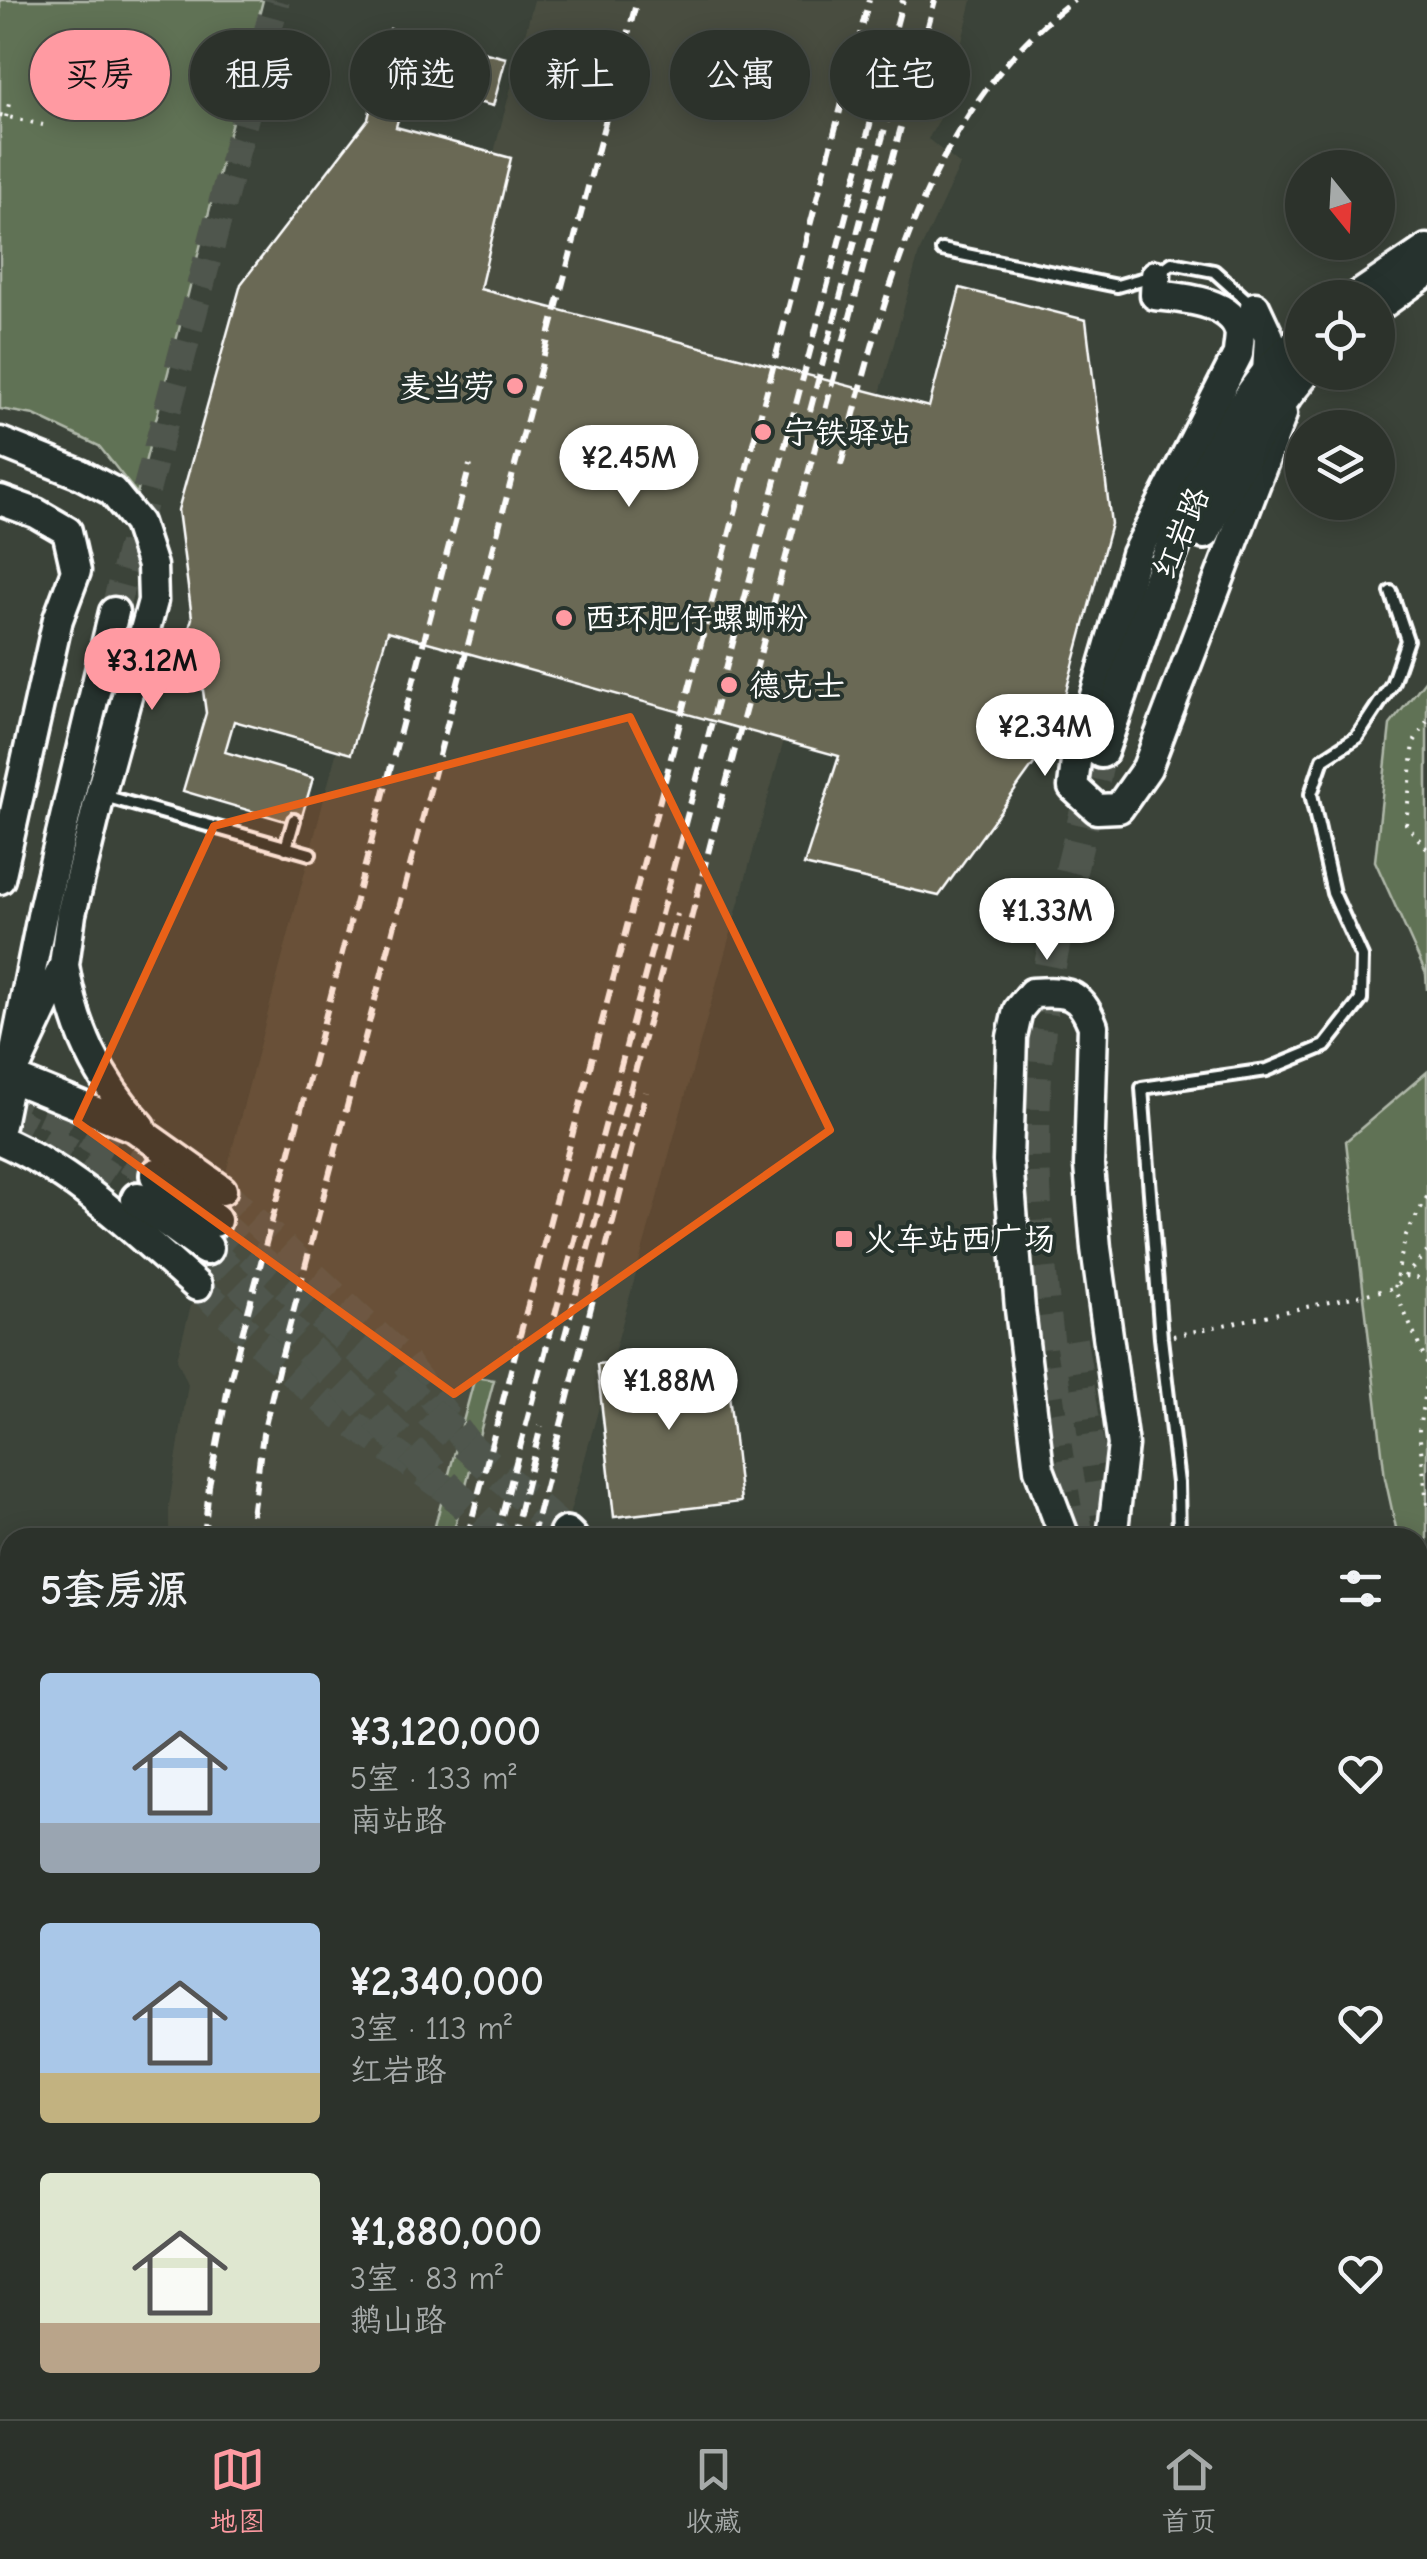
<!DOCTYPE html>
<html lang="zh">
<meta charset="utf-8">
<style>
body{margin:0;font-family:"Comic Neue","LXGW WenKai TC",sans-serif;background:#383e37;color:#f1f3f6;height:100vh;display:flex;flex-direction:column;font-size:38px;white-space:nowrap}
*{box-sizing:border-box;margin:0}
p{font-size:32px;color:#a6aaa9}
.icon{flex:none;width:55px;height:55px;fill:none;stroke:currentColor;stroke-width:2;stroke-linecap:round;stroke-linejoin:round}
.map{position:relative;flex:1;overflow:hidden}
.sheet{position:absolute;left:0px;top:1528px;width:1428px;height:892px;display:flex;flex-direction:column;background:#2c322b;border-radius:30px 30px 0 0;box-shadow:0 5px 25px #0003,0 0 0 2px #484d47}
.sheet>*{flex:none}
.banner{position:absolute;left:30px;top:30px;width:1368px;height:90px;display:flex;gap:20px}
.needle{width:65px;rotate:162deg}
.buttons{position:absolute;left:1285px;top:150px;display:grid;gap:20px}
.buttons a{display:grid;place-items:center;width:110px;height:110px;border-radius:50%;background:#2c322b;box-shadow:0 5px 25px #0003,0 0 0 2px #484d47;font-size:50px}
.price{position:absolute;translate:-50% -85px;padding:0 22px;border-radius:35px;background:#fff;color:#222;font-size:32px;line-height:65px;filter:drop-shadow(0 2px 5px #0008)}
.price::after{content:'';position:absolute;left:50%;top:60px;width:30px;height:22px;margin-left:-15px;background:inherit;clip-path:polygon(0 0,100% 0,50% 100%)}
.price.on{background:#ff9aa2;color:#111}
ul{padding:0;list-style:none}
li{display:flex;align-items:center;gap:30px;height:250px;padding:0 40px}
li span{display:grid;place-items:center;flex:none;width:280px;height:200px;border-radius:10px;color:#555}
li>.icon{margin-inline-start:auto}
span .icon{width:120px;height:120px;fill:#fffc;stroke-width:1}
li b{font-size:42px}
h2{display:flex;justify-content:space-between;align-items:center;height:120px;padding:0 40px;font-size:42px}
.chip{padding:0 35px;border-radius:45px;background:#2c322b;box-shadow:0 5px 25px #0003,0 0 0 2px #484d47;font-size:35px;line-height:90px}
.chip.on{background:#ff9aa2;color:#111}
.tabs{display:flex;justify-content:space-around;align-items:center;height:140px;border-top:2px solid #484d47;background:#2c322b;font-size:28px;color:#a6aaa9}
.tabs a{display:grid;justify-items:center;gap:5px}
.tabs .on{color:#ff9aa2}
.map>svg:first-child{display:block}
</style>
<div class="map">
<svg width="1427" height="2419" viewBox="0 0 1427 2419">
<rect width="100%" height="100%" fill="#3b4339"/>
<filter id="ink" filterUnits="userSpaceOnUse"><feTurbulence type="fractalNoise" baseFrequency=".01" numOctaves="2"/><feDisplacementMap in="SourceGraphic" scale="20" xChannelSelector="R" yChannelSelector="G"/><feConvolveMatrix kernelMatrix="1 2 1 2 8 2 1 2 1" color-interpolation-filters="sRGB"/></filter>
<g filter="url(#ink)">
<path fill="#494e41" d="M534,0H972L946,108L928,139L960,165L919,253L563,1537L169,1538V1506L188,1384L177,1359Z
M146,2410H325L323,2419H145Z
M502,2410H646L643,2419H502Z"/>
<path fill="#617254" stroke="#b0b8aa" stroke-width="2.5" d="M0,0H263L137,494L99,446L34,415L0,409Z
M1427,678V990L1426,974L1375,861L1390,725Z
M1427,1072V1672L1418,1628V1538L1398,1537L1385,1478L1346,1141Z
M475,1377L494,1380L452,1537H432Z
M749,2410H908L914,2415L911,2419H742Z"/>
<path fill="#6b6954" stroke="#fff" stroke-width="2.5" d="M390,29L506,58L493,106L407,84L396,127L511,158L480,289L929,407L960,288L1086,320L1111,524L1054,736L939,896L804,865L839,756L388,631L351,754L234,721L225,752L313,778L302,816L291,812L285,821L183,791L206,713L202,683L176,676L192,618L178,510L241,284L368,119Z
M724,1350L741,1502L614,1517L597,1364Z"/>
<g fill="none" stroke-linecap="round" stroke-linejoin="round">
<path stroke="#4f564d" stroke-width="28" stroke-dasharray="28 14" stroke-linecap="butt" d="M114,612L276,0
M222,1190L401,1357L480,1459
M197,1286L333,1410L459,1498"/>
<path stroke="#4f564d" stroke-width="32" stroke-dasharray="32 16" stroke-linecap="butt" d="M0,1090L55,1115L157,1175
M0,1116C49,1139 94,1166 138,1199
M214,1220L566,1534
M206,1248L499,1538
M1071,1340L1103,1538
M1078,1538C1049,1363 1016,1163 1046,987C1060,908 1082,829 1101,751"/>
<defs>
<path id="lane" d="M942,250L1117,286L1156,275L1172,263L1214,271L1254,307
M104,796L310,854
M286,848L294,820
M1179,1538L1178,1483L1161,1338L1142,1088L1267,1070L1325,1046L1361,1000L1362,957L1333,893L1311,794L1323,759L1357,737L1392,684L1407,640L1391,592"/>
<path id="street" d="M390,2410L429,2419
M949,2410L959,2419"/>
<path id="secondary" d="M1156,275L1155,295C1180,298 1230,300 1239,330C1241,337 1238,347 1238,354L1136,554L1076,761L1073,787L1097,809L1119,808L1147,768L1282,414
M1355,298L1427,249
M1255,307L1269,337L1267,374
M1378,307L1427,272
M0,442L80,474L112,491L138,523L152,566L153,601L100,795L71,914L64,965L11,1077
M0,500L36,513L67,531L76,571L58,619L0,879
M64,965C74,1028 98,1080 141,1126
M0,1073L135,1128L222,1190
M0,1125L44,906L114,612
M0,1140C76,1173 135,1232 197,1286
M1065,1538L1039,1469L1020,1309L1008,1161L1012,1037L1018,1010L1032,993C1066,991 1080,991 1093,1026L1089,1166L1096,1248L1123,1445L1112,1538
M0,1699L10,1696
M118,2419L120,2410
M663,2419L667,2410"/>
<path id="primary" d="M1204,532C1230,474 1263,421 1304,372
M1101,751C1146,625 1181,485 1265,377C1276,363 1290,351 1302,339
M157,1175L214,1220
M138,1199L206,1248
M566,1534L570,1538
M1418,2273L1427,2282
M1418,2316L1427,2324"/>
</defs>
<use href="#lane" stroke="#fff" stroke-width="18"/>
<use href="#street" stroke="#fff" stroke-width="28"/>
<use href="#secondary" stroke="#fff" stroke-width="35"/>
<use href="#primary" stroke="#fff" stroke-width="40"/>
<path stroke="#fff" stroke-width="4" stroke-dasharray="2.5 8" stroke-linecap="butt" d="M0,115L43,125
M6,117L10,99
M1427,721L1414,742L1406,824L1427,849
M1427,1197L1406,1235L1394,1288L1427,1364
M1405,1276L1427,1280
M1173,1336L1394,1288L1427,1252
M1427,1377L1419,1430L1427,1505"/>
<use href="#lane" stroke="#26332d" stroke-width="10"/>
<use href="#street" stroke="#26332d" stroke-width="20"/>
<use href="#secondary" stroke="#26332d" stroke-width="28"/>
<use href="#primary" stroke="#26332d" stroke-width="32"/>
<path stroke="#fff" stroke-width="6" stroke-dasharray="15 8" stroke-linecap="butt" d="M810,411L901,68
M841,465C883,299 928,109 1074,0
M685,942C766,627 851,314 935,0
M564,1339L677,914
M204,1538L209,1486L228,1388L470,465
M249,1538L263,1434L278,1370L637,0
M467,1538L869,0
M496,1538L903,0
M513,1538L541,1426
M532,1538L646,1092
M194,2419L195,2410
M217,2419L219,2410
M237,2419L239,2410
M270,2419L272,2410
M296,2419L299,2410"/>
</g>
</g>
<path fill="#e96118" fill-opacity="0.2" stroke="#e96118" stroke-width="8" stroke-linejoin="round" d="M630,717L830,1130L454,1394L77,1122L214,826Z"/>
<g fill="#ff9aa2" stroke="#26332d" stroke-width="4">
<circle cx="515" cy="386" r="10"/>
<circle cx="763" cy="432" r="10"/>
<circle cx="564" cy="618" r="10"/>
<circle cx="729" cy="685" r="10"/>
<rect x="834" y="1229" width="20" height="20" rx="5"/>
</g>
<g text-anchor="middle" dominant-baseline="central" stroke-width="8" stroke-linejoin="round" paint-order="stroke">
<g font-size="32" fill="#fff" stroke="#26332d" text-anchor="start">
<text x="495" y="386" text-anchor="end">麦当劳</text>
<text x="783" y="432">宁铁驿站</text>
<text x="584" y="618">西环肥仔螺蛳粉</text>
<text x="749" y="685">德克士</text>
<text x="864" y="1239">火车站西广场</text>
</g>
<g font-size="32" fill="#fff" stroke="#26332d">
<text transform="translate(1181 533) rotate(-67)">红岩路</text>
</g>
</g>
</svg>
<div class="buttons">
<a><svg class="needle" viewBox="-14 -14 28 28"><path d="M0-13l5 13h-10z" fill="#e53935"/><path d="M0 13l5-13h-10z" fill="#a6aaa9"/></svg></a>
<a><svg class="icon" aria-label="locate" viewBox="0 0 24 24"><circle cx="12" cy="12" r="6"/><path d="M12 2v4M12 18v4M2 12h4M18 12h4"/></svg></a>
<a><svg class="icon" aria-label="layers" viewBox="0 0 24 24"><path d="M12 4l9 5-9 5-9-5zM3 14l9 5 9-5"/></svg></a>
</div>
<b class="price" style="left:629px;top:510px">¥2.45M</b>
<b class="price on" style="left:152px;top:713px">¥3.12M</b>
<b class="price" style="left:1045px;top:779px">¥2.34M</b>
<b class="price" style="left:1047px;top:963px">¥1.33M</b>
<b class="price" style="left:669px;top:1433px">¥1.88M</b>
<div class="banner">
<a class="chip on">买房</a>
<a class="chip">租房</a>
<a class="chip">筛选</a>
<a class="chip">新上</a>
<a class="chip">公寓</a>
<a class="chip">住宅</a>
</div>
<section class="sheet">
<h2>5套房源<svg class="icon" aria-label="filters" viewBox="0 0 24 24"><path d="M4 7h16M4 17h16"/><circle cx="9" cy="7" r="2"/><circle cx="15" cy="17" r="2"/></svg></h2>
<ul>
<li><span style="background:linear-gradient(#a9c7e8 75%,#9aa5b1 0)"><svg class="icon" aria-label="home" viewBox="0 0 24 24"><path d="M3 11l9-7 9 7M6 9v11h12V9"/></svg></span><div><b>¥3,120,000</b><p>5室 · 133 m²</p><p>南站路</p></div><svg class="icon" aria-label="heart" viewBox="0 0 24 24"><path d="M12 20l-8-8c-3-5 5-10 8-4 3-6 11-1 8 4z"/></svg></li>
<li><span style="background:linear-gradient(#a9c7e8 75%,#c2b280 0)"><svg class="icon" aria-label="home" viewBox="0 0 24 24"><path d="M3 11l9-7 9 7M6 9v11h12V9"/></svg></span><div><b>¥2,340,000</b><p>3室 · 113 m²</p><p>红岩路</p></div><svg class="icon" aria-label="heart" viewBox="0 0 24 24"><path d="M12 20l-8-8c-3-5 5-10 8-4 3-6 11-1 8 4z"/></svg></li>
<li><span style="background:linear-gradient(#dfe7d0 75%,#b9a48a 0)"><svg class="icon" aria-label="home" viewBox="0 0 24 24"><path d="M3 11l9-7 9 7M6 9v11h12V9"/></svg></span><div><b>¥1,880,000</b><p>3室 · 83 m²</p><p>鹅山路</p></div><svg class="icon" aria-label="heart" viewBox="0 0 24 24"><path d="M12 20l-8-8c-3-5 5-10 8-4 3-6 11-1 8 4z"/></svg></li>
</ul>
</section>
</div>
<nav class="tabs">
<a class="on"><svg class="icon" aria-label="map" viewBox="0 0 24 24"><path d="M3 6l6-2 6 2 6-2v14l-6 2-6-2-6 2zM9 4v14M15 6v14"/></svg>地图</a>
<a><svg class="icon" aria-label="saved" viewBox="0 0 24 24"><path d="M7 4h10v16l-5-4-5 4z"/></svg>收藏</a>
<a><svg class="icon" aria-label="home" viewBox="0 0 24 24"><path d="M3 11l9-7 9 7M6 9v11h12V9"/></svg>首页</a>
</nav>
